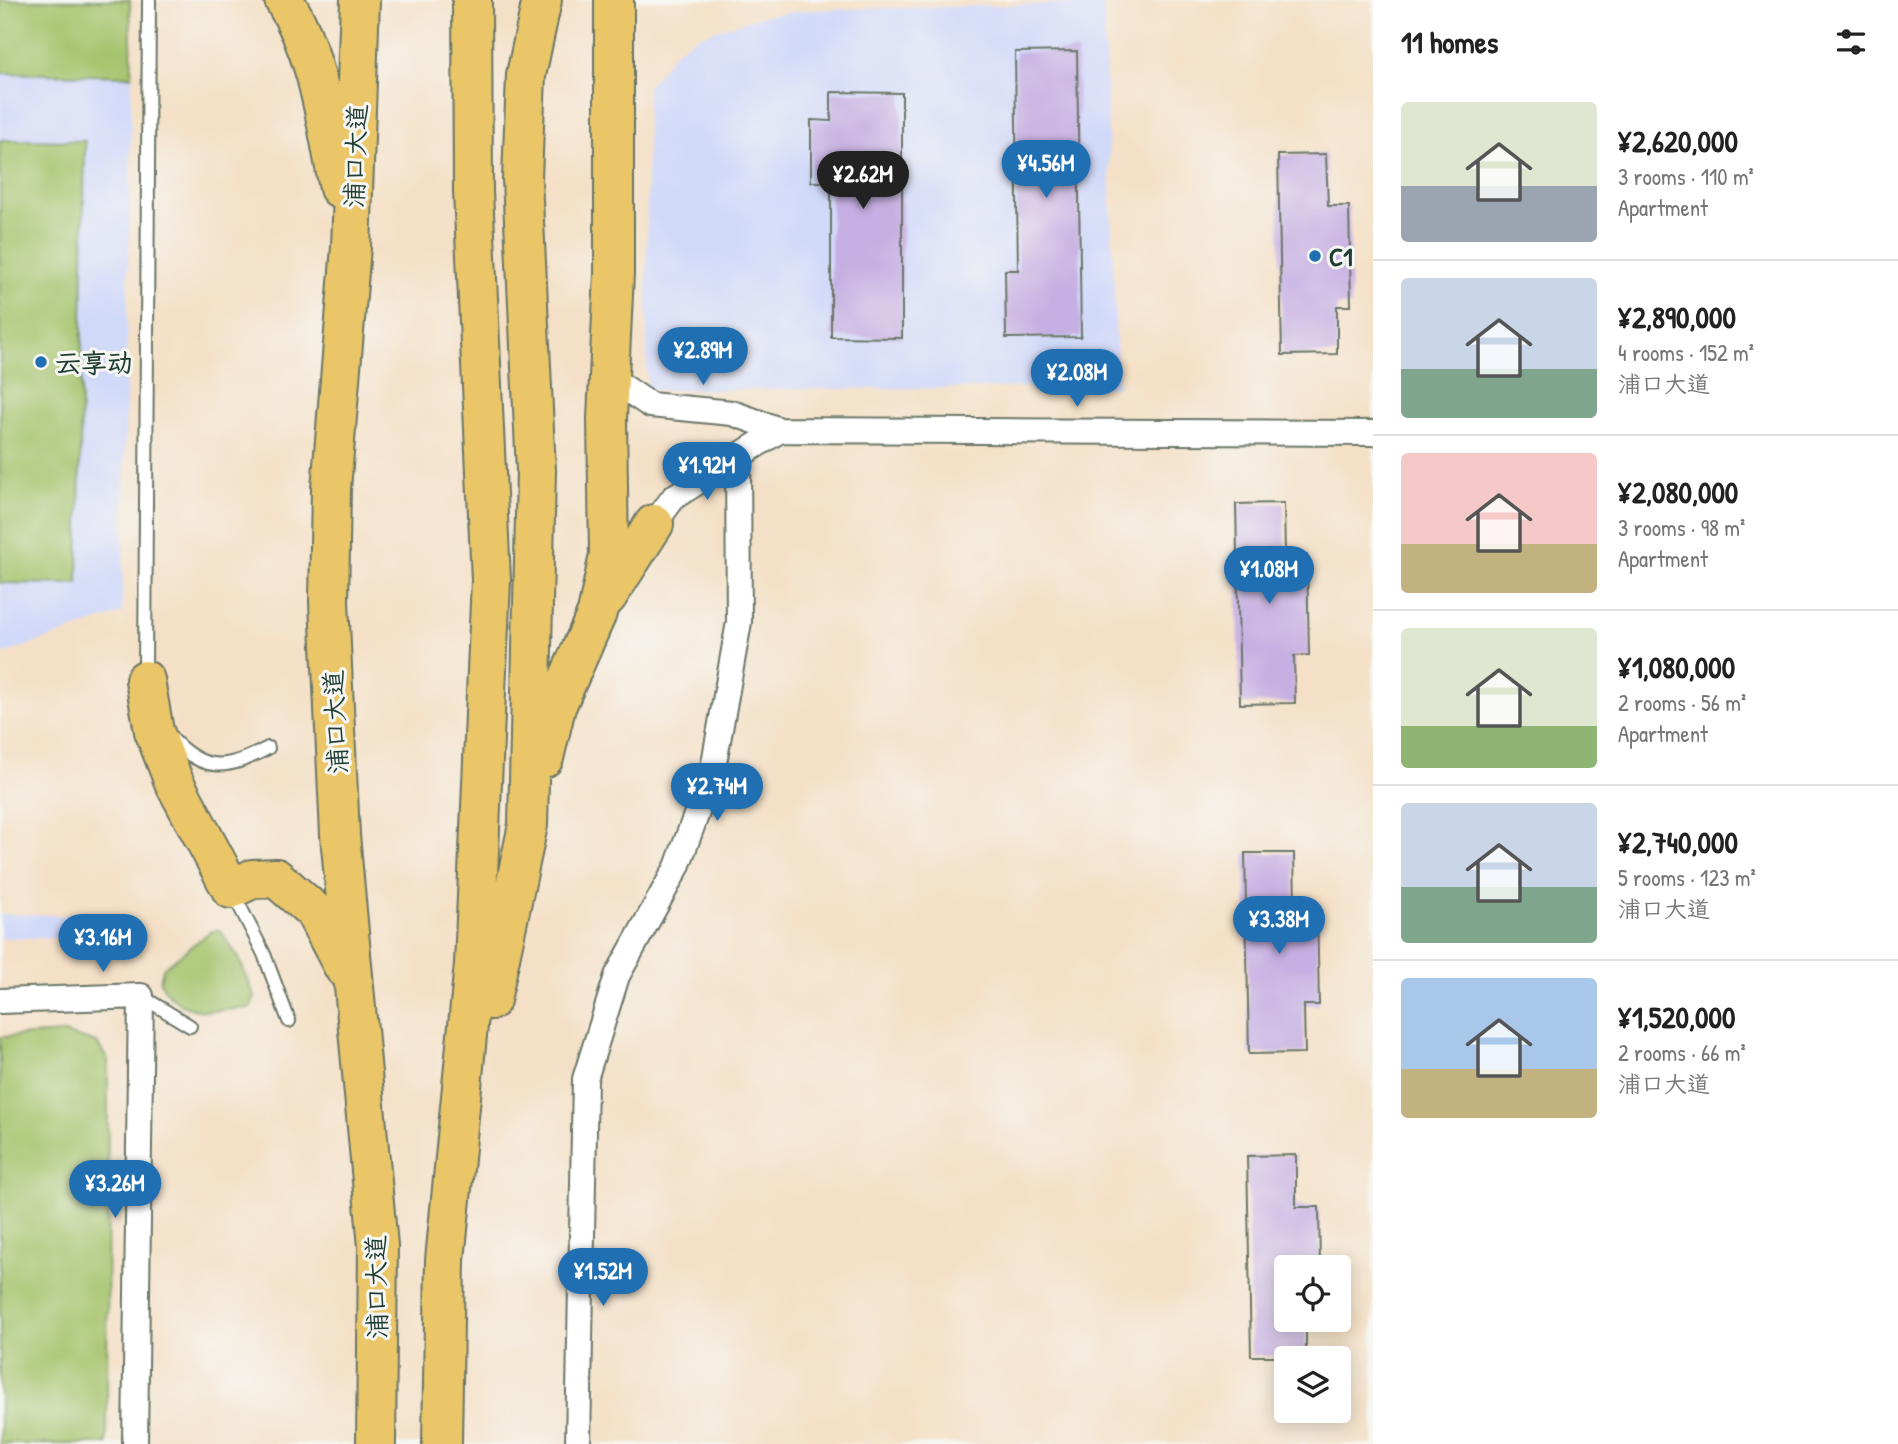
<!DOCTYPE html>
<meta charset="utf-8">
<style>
body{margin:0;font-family:"Patrick Hand","LXGW WenKai TC",sans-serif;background:#f2f2f2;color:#222;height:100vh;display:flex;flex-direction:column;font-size:26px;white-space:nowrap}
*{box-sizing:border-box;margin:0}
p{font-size:23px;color:#767676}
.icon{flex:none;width:38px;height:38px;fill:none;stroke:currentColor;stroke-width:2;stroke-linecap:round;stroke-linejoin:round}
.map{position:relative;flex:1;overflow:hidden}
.details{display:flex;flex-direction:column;background:#fff;width:525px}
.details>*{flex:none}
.buttons{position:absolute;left:1274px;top:1255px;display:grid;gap:14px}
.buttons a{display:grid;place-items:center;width:77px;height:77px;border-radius:7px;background:#fff;box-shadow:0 4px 18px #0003;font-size:35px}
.price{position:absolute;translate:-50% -60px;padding:0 16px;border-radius:24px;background:#1f6fb2;color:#fff;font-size:23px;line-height:46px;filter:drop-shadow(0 2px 4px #0008)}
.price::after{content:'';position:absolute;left:50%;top:42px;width:21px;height:16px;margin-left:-10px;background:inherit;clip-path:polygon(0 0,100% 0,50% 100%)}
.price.on{background:#222;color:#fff}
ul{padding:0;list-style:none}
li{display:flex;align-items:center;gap:21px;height:175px;padding:0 28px}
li+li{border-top:2px solid #e0e0e0}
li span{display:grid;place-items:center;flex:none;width:196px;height:140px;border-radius:7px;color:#555}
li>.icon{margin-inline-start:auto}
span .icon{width:84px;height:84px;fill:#fffc;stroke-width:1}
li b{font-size:30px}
h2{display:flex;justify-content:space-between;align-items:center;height:84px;padding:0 28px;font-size:30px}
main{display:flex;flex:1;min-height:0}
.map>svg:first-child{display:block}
</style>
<main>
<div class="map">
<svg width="1373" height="1444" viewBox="0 0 1373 1444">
<rect width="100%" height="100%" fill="#f6f6f2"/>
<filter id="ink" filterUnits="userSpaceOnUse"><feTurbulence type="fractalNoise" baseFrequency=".0143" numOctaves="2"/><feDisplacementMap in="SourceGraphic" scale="14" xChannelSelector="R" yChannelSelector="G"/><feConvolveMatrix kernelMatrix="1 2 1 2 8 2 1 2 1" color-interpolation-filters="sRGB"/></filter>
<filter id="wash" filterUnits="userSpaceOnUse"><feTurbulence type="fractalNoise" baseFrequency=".00686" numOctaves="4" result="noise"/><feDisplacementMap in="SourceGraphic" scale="28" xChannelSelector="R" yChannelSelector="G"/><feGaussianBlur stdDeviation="1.57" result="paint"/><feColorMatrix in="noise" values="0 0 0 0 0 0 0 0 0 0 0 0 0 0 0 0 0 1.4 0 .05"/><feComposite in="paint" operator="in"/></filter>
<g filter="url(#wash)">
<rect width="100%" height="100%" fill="#f4e0c6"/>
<path fill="#d1d9f9" d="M1103,3L1118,387L647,390V87L677,50L698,36L762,16L811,10Z
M0,73L132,76L122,613L0,655Z
M0,914L100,916V938H0Z"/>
<path fill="#a4c36b" stroke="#628050" stroke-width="2" d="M0,0H130L132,76L0,73Z
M0,140L85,141L78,584L0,583Z
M220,930L238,957L255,997L250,1008C212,1010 181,1020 160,982L163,968L210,932Z
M64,1033L97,1043L108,1060L107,1444H0V1037Z"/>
<g id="blocks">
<path fill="#c6afe2" d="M1077,51L1081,337L1006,338L1005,270H1018L1015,52Z
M831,92L902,93V338L831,337V182H811V120L831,121Z
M1326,154L1328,206H1349L1351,306H1337V354L1282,355L1278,155Z
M1284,503L1285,555H1307L1309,655L1294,656L1295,703L1240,704L1236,504Z
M1245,853H1294L1295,904H1317L1319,1005H1304L1305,1053L1249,1054Z
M1296,1155V1207H1319L1320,1267H1286V1320H1306V1356H1251L1247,1156Z"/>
</g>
</g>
<g filter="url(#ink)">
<use href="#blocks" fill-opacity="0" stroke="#6a7667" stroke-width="2"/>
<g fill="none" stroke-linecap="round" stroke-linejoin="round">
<defs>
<path id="service" d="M145,675L149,0
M172,739C205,774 229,769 268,748
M233,893L264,954L289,1021
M141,996L190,1026"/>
<path id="minor" d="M609,377L650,405L732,413L780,430L1373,433
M654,524L674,497L780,430
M0,1001L141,996L135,1444
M578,1444L585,1079L617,976L677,867L713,769L739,622L738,456"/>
<path id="trunk" d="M284,0C319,56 326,124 339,188
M360,0L351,247L331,489L329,602L340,835L378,1246L376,1444
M607,597L654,524
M145,680L154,731L174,782L231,889L252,879L276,878L314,911L344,968
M544,758L556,707L597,613L609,555L607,418L614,274V0
M491,1000L528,825L536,471L522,179L526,75L542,0
M442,1444L445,1260L474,964L491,580L473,191L472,0"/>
</defs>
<use href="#service" stroke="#6a7667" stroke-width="16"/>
<use href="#minor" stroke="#6a7667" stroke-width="28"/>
<use href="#trunk" stroke="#6a7667" stroke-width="42"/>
<use href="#service" stroke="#fff" stroke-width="12"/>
<use href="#minor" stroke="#fff" stroke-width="24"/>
<use href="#trunk" stroke="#ebc669" stroke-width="38"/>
</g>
</g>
<g fill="#1f6fb2" stroke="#f6f6f2" stroke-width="2.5">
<circle cx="1315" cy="256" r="7"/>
<circle cx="41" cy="362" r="7"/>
</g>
<g text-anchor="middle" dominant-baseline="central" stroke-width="6" stroke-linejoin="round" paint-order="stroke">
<g font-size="26" fill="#1f3d34" stroke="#f6f6f2">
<text transform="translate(355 156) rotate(-88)">浦口大道</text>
<text transform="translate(335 722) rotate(-93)">浦口大道</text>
<text transform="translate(376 1287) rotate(-91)">浦口大道</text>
</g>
<g font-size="26" font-weight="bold" fill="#1f3d34" stroke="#f6f6f2" text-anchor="start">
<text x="1329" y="256">C1</text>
<text x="55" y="362">云享动</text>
</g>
</g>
</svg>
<div class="buttons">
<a><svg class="icon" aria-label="locate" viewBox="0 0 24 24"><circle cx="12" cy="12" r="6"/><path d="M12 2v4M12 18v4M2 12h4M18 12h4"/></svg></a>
<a><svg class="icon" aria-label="layers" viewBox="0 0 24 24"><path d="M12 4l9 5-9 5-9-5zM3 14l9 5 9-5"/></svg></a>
</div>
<b class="price" style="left:1046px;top:200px">¥4.56M</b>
<b class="price on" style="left:863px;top:211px">¥2.62M</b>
<b class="price" style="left:703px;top:387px">¥2.89M</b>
<b class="price" style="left:1077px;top:409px">¥2.08M</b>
<b class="price" style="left:707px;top:502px">¥1.92M</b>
<b class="price" style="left:1269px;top:606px">¥1.08M</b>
<b class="price" style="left:717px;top:823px">¥2.74M</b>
<b class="price" style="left:1279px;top:956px">¥3.38M</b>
<b class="price" style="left:103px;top:974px">¥3.16M</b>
<b class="price" style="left:115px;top:1220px">¥3.26M</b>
<b class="price" style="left:603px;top:1308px">¥1.52M</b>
</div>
<section class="details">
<h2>11 homes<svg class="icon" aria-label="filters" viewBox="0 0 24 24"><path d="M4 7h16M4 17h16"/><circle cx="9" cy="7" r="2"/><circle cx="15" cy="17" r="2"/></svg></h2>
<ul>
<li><span style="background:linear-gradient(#dfe7d0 60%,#9aa5b1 0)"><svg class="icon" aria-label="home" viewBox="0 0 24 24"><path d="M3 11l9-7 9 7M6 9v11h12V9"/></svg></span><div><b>¥2,620,000</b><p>3 rooms · 110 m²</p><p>Apartment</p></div></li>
<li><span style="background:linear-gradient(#c9d6e8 65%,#7fa58c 0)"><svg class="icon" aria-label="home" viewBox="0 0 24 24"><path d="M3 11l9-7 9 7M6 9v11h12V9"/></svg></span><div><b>¥2,890,000</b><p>4 rooms · 152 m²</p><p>浦口大道</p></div></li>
<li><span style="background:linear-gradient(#f6c9c9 65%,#c2b280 0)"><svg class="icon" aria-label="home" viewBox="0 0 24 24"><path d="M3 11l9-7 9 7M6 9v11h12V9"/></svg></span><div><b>¥2,080,000</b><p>3 rooms · 98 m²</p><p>Apartment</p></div></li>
<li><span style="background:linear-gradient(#dfe7d0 70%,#8fb573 0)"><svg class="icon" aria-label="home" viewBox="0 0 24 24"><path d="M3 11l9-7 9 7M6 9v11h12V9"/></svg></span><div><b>¥1,080,000</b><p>2 rooms · 56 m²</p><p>Apartment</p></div></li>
<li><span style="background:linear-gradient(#c9d6e8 60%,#7fa58c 0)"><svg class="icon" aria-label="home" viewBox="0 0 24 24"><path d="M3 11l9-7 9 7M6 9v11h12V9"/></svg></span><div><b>¥2,740,000</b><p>5 rooms · 123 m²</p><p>浦口大道</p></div></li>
<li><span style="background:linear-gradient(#a9c7e8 65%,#c2b280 0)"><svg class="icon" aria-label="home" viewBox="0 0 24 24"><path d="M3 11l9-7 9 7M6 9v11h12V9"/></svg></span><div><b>¥1,520,000</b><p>2 rooms · 66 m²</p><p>浦口大道</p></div></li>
</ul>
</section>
</main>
